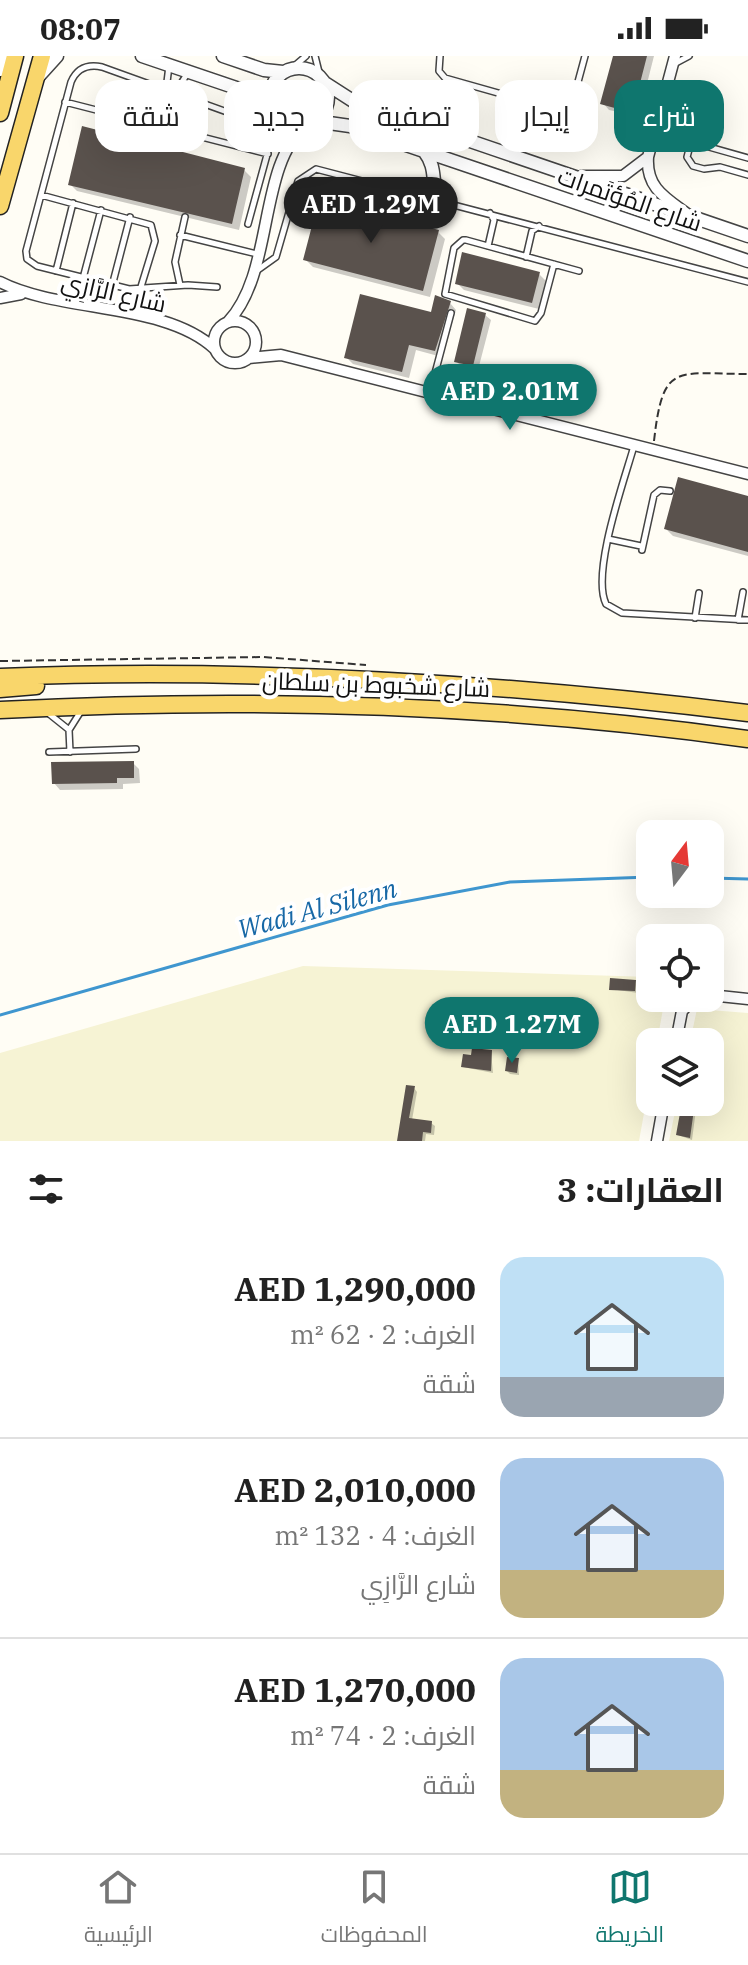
<!DOCTYPE html>
<html lang="ar">
<meta charset="utf-8">
<style>
body{margin:0;font-family:"IBM Plex Serif",Cairo,serif;background:#f6f6f6;color:#222;direction:rtl;height:100vh;display:flex;flex-direction:column;font-size:30px;white-space:nowrap}
*{box-sizing:border-box;margin:0}
p{font-size:26px;color:#767676}
.icon{flex:none;width:44px;height:44px;fill:none;stroke:currentColor;stroke-width:2;stroke-linecap:round;stroke-linejoin:round}
.map{position:relative;height:1085px;overflow:hidden;direction:ltr}
.panel{display:flex;flex-direction:column;background:#fff;flex:1}
.panel>*{flex:none}
.guide{position:absolute;left:24px;top:24px;width:700px;height:72px;direction:rtl;display:flex;gap:16px}
.needle{width:52px;rotate:16deg}
.buttons{position:absolute;left:636px;top:764px;display:grid;gap:16px}
.buttons a{display:grid;place-items:center;width:88px;height:88px;border-radius:16px;background:#fff;box-shadow:0 8px 32px #0002;font-size:40px}
.price{position:absolute;translate:-50% -68px;padding:0 18px;border-radius:28px;background:#0f766e;color:#fff;font-size:26px;line-height:52px;filter:drop-shadow(0 2px 4px #0008)}
.price::after{content:'';position:absolute;left:50%;top:48px;width:24px;height:18px;margin-left:-12px;background:inherit;clip-path:polygon(0 0,100% 0,50% 100%)}
.price.active{background:#222;color:#fff}
ul{padding:0;list-style:none}
li{display:flex;align-items:center;gap:24px;height:200px;padding:0 24px}
li+li{border-top:2px solid #e0e0e0}
li span{display:grid;place-items:center;flex:none;width:224px;height:160px;border-radius:24px;color:#555}
li>.icon{margin-inline-start:auto}
span .icon{width:96px;height:96px;fill:#fffc;stroke-width:1}
li b{font-size:34px}
h2{display:flex;justify-content:space-between;align-items:center;height:96px;padding:0 24px;font-size:34px}
.pill{padding:0 28px;border-radius:24px;background:#fff;box-shadow:0 8px 32px #0002;font-size:28px;line-height:72px}
.pill.active{background:#0f766e;color:#fff}
.status{display:flex;justify-content:space-between;align-items:center;height:56px;padding:0 40px;background:#fff;direction:ltr}
.status svg{height:22px;fill:currentColor}
.dock{display:flex;justify-content:space-around;align-items:center;height:112px;border-top:2px solid #e0e0e0;background:#fff;font-size:22px;color:#767676}
.dock a{display:grid;justify-items:center;gap:4px}
.dock .active{color:#0f766e}
.map>svg:first-child{display:block}
</style>
<div class="status"><b>08:07</b><svg viewBox="0 0 49 12"><path d="M0 12V9h3v3zM5 12V6h3v6zM10 12V3h3v9zM15 12V0h3v12zM26 1h20v11H26zM47 4h2v5h-2z"/></svg></div>
<div class="map">
<svg width="748" height="1085" viewBox="0 0 748 1085">
<rect width="100%" height="100%" fill="#fffdf5"/>
<path fill="#f6f3d4" d="M303,910L650,921V942H665L657,986H650V1024L639,1085H0V997Z
M697,953L748,957V1085H669L677,1046H710V986H690Z"/>
<path fill="#0003" d="M615,0H654L635,75L620,66L623,57L609,54L603,47Z
M244,114L251,121L239,174L77,135L70,128Z
M438,176L445,183L430,241L313,211L306,204Z
M539,218L546,225L539,253L464,234L457,227Z
M450,247L456,254L442,301L416,294L409,322L353,308L346,301Z
M485,259L491,264L478,314L461,310L456,305Z
M748,442V500L673,480L666,473Z
M133,707L139,713L140,727L123,728V733L60,734L54,727Z
M635,925L638,937L611,933Z
M584,952L592,954L590,961L583,958Z
M491,996L493,1017L463,1011Z
M518,1004L519,1019L510,1018L507,1015Z
M414,1032L417,1036L412,1064L431,1067L435,1070L434,1079L426,1078L425,1085H399Z
M684,1046H697L692,1084L678,1079Z"/>
<g fill="none" stroke-linecap="round" stroke-linejoin="round">
<path stroke="#3f96cf" stroke-width="3" d="M710,822L748,823
M0,959L388,849L510,826L650,821"/>
</g>
<path fill="#5a524d" d="M613,0H647L629,70L618,67L622,54L600,48Z
M82,70L245,112L232,168L68,129Z
M319,143L439,174L423,235L303,204Z
M462,196L540,216L532,247L455,228Z
M360,238L431,256L435,239L451,245L435,295L409,289L402,316L344,302Z
M467,252L486,257L473,310L454,306Z
M678,421L748,440V496L664,473Z
M134,705V722H117V727L52,728L51,706Z
M610,922L636,924L635,935L609,934Z
M472,992L492,994L491,1015L461,1011L463,998L471,999Z
M507,1001L519,1002L517,1017L505,1015Z
M406,1029L415,1030L409,1062L432,1065L431,1077L423,1076L422,1085H397Z
M682,1046H695L690,1082L676,1079Z"/>
<g fill="none" stroke-linecap="round" stroke-linejoin="round">
<defs>
<path id="service" d="M315,0L320,20
M440,0L439,15L445,22L562,55L572,48L585,0
M674,8L689,0
M292,12L306,0
M166,34L169,10
M175,37L187,18
M65,46L268,98
M162,70L172,36
M656,76L748,102
M691,86L687,101L693,110L704,113L720,111L748,119
M41,139L151,169L155,185L140,234
M180,179L257,198
M488,190L494,164L490,157
M526,201L532,175L539,170
M554,208L541,257L535,265L445,238L454,192L463,184H466L579,215
M56,215L73,147
M255,216L276,201L298,125L316,113L748,226
M180,229L175,206L185,161
M112,230L130,161
M217,231L188,229L129,233L37,210L27,203L26,195L71,26C77,12 88,8 102,11L266,70L270,88L248,168
M77,245L101,154
M430,336L451,257
M634,390C624,425 591,517 606,548L622,557L748,564
M608,483L641,490
M642,494L654,439L660,434L670,435
M695,562L699,537
M738,564L743,536
M48,657L68,673
M49,696L136,693
M70,696L69,674L81,655"/>
<path id="minor" d="M675,0L648,101C646,131 664,141 686,157
M278,61L285,94
M581,120H623L648,101
M0,226C60,257 165,246 215,293
M0,242L21,238
M214 286a21 21 0 1 1 42 0a21 21 0 1 1-42 0Z
M228,266C275,216 257,110 306,69
M249,302L281,299L748,418
M710,939L748,943
M676,986L682,955L694,942
M657,1085L664,1046"/>
<path id="tertiary" d="M142,0L254,38L271,51
M223,0L264,14L283,16
M270 41a29 29 0 1 1 58 0a29 29 0 1 1-58 0Z
M0,14L5,0
M38,21L57,0
M325,27L353,45L748,180
M315,65L350,70L748,205
M424,95C439,115 429,126 440,143"/>
<path id="primary" d="M0,57L15,0
M0,150L42,0
M0,621C249,611 501,627 748,657
M0,633L36,630
M0,654C250,641 500,648 748,683"/>
</defs>
<use href="#service" stroke="#444" stroke-width="8"/>
<use href="#minor" stroke="#444" stroke-width="13"/>
<use href="#tertiary" stroke="#444" stroke-width="15"/>
<use href="#primary" stroke="#222" stroke-width="19"/>
<path stroke="#333" stroke-width="2" stroke-dasharray="8 4" stroke-linecap="butt" d="M654,385C663,305 676,318 748,318
M0,605L263,601L366,609"/>
<use href="#service" stroke="#fff" stroke-width="5"/>
<use href="#minor" stroke="#fff" stroke-width="10"/>
<use href="#tertiary" stroke="#fff" stroke-width="12"/>
<use href="#primary" stroke="#f9d66b" stroke-width="16"/>
</g>
<g text-anchor="middle" dominant-baseline="central" stroke-width="8" stroke-linejoin="round" paint-order="stroke">
<g font-size="24" fill="#111" stroke="#fff">
<text transform="translate(630 143) rotate(19)">شارع المُؤتَمرات</text>
<text transform="translate(114 236) rotate(13)">شارع الرَّازِي</text>
<text transform="translate(376 628) rotate(2)">شارع شخبوط بن سلطان</text>
</g>
<g font-size="26" font-style="italic" fill="#1768a6" stroke="#fff">
<text transform="translate(317 852) rotate(-15)">Wadi Al Silenn</text>
</g>
</g>
</svg>
<div class="buttons">
<a><svg class="needle" viewBox="-14 -14 28 28"><path d="M0-13l5 13h-10z" fill="#e53935"/><path d="M0 13l5-13h-10z" fill="#767676"/></svg></a>
<a><svg class="icon" aria-label="locate" viewBox="0 0 24 24"><circle cx="12" cy="12" r="6"/><path d="M12 2v4M12 18v4M2 12h4M18 12h4"/></svg></a>
<a><svg class="icon" aria-label="layers" viewBox="0 0 24 24"><path d="M12 4l9 5-9 5-9-5zM3 14l9 5 9-5"/></svg></a>
</div>
<b class="price active" style="left:371px;top:189px">AED 1.29M</b>
<b class="price" style="left:510px;top:376px">AED 2.01M</b>
<b class="price" style="left:512px;top:1009px">AED 1.27M</b>
<div class="guide">
<a class="pill active">شراء</a>
<a class="pill">إيجار</a>
<a class="pill">تصفية</a>
<a class="pill">جديد</a>
<a class="pill">شقة</a>
</div>
</div>
<section class="panel">
<h2>العقارات: 3<svg class="icon" aria-label="filters" viewBox="0 0 24 24"><path d="M4 7h16M4 17h16"/><circle cx="9" cy="7" r="2"/><circle cx="15" cy="17" r="2"/></svg></h2>
<ul>
<li><span style="background:linear-gradient(#bfe0f5 75%,#9aa5b1 0)"><svg class="icon" aria-label="home" viewBox="0 0 24 24"><path d="M3 11l9-7 9 7M6 9v11h12V9"/></svg></span><div><b>AED 1,290,000</b><p>الغرف: 2 · 62 m²</p><p>شقة</p></div></li>
<li><span style="background:linear-gradient(#a9c7e8 70%,#c2b280 0)"><svg class="icon" aria-label="home" viewBox="0 0 24 24"><path d="M3 11l9-7 9 7M6 9v11h12V9"/></svg></span><div><b>AED 2,010,000</b><p>الغرف: 4 · 132 m²</p><p>شارع الرَّازِي</p></div></li>
<li><span style="background:linear-gradient(#a9c7e8 70%,#c2b280 0)"><svg class="icon" aria-label="home" viewBox="0 0 24 24"><path d="M3 11l9-7 9 7M6 9v11h12V9"/></svg></span><div><b>AED 1,270,000</b><p>الغرف: 2 · 74 m²</p><p>شقة</p></div></li>
</ul>
</section>
<nav class="dock">
<a class="active"><svg class="icon" aria-label="map" viewBox="0 0 24 24"><path d="M3 6l6-2 6 2 6-2v14l-6 2-6-2-6 2zM9 4v14M15 6v14"/></svg>الخريطة</a>
<a><svg class="icon" aria-label="saved" viewBox="0 0 24 24"><path d="M7 4h10v16l-5-4-5 4z"/></svg>المحفوظات</a>
<a><svg class="icon" aria-label="home" viewBox="0 0 24 24"><path d="M3 11l9-7 9 7M6 9v11h12V9"/></svg>الرئيسية</a>
</nav>
